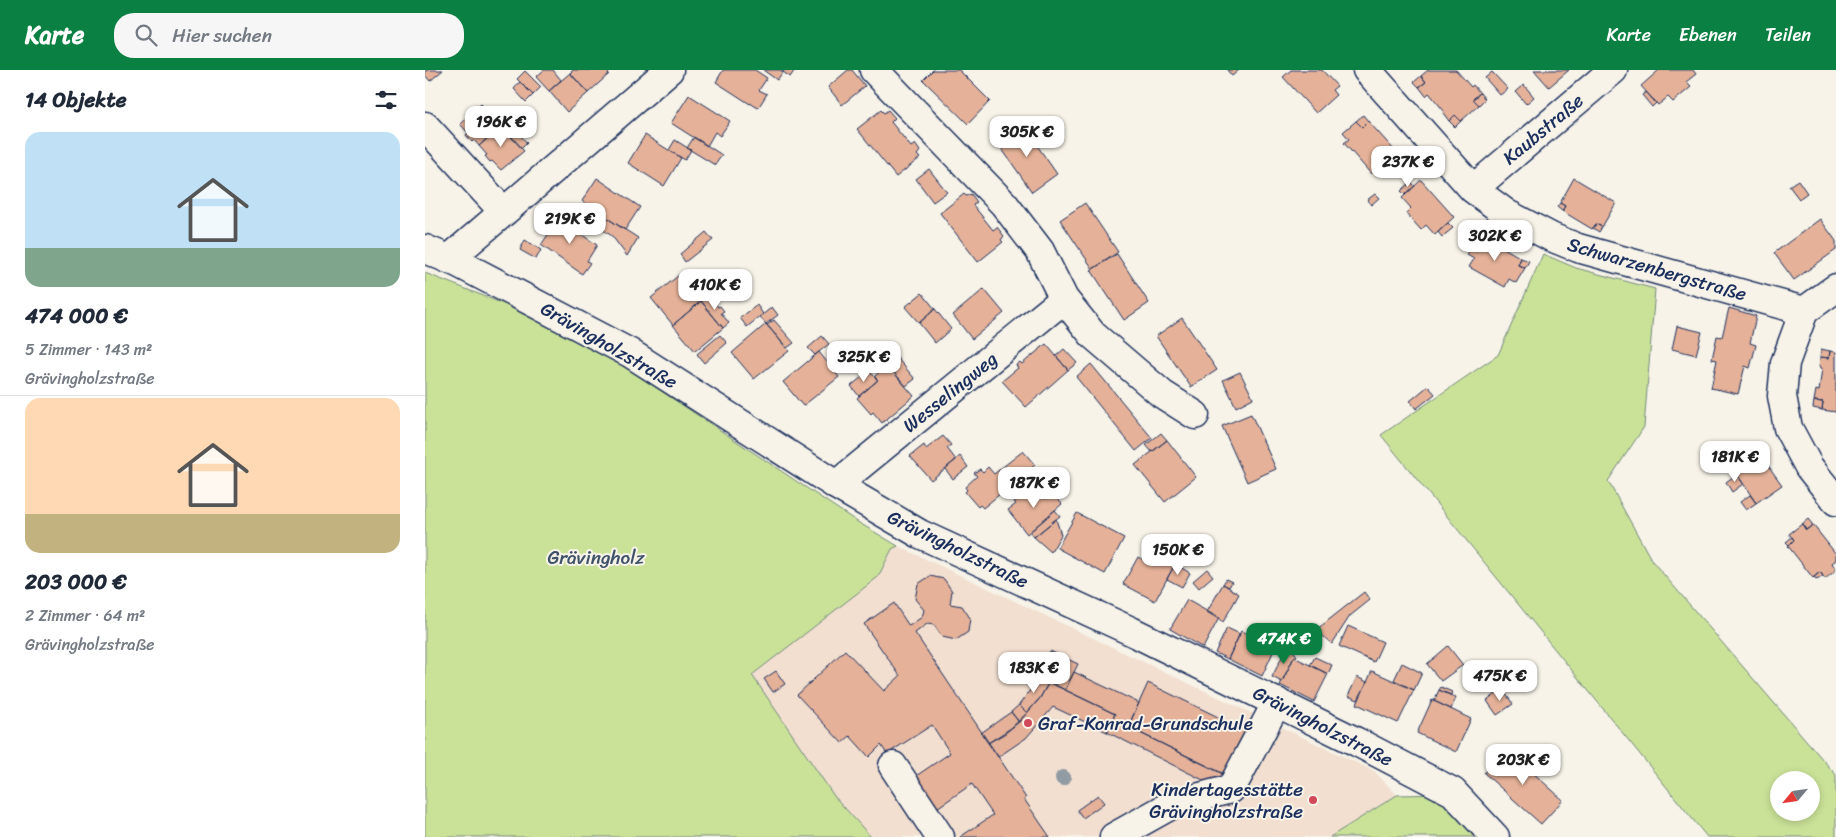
<!DOCTYPE html>
<html lang="de">
<meta charset="utf-8">
<style>
body{margin:0;font-family:Sriracha,sans-serif;background:#f6f6f7;color:#1f2937;height:100vh;display:flex;flex-direction:column;font-size:19px;white-space:nowrap}
*{box-sizing:border-box;margin:0}
p{font-size:16px;color:#747a83}
.icon{flex:none;width:28px;height:28px;fill:none;stroke:currentColor;stroke-width:2;stroke-linecap:round;stroke-linejoin:round}
.map{position:relative;flex:1;overflow:hidden}
.details{display:flex;flex-direction:column;background:#fff;width:425px}
.details>*{flex:none}
.needle{width:32px;rotate:241deg}
.buttons{position:absolute;left:1345px;top:701px;display:grid;gap:10px}
.buttons a{display:grid;place-items:center;width:50px;height:50px;border-radius:50%;background:#fff;box-shadow:0 2px 8px #0003;font-size:25px}
.price{position:absolute;translate:-50% -42px;padding:0 11px;border-radius:10px;background:#fff;color:#222;font-size:16px;line-height:32px;filter:drop-shadow(0 1px 2px #0008)}
.price::after{content:'';position:absolute;left:50%;top:30px;width:15px;height:11px;margin-left:-8px;background:inherit;clip-path:polygon(0 0,100% 0,50% 100%)}
.price.current{background:#0b8043;color:#fff}
ul{padding:0;list-style:none}
li{display:grid;align-content:center;gap:10px;height:265px;padding:0 25px}
li+li{border-top:1px solid #e0e1e3}
li span{display:grid;place-items:center;height:155px;border-radius:15px;color:#555}
li>.icon{margin-inline-start:auto}
span .icon{width:90px;height:90px;fill:#fffc;stroke-width:1}
li b{font-size:21px}
h2{display:flex;justify-content:space-between;align-items:center;height:60px;padding:0 25px;font-size:21px}
header{display:flex;align-items:center;gap:30px;box-sizing:border-box;height:70px;padding:0 25px;background:#0b8043;color:#fff}
header strong{font-size:24px}
nav{display:flex;gap:28px;margin-inline-start:auto;font-size:18px}
.search{width:350px;height:45px;background:#f6f6f7;display:flex;align-items:center;gap:12px;box-sizing:border-box;padding:0 18px;border-radius:20px;color:#747a83;font-size:19px}
main{display:flex;flex:1;min-height:0}
.map>svg:first-child{display:block}
</style>
<header>
<strong>Karte</strong>
<div class="search"><svg class="icon" aria-label="search" viewBox="0 0 24 24"><circle cx="10" cy="10" r="6"/><path d="M15 15l6 6"/></svg>Hier suchen</div>
<nav><a>Karte</a><a>Ebenen</a><a>Teilen</a></nav>
</header>
<main>
<section class="details">
<h2>14 Objekte<svg class="icon" aria-label="filters" viewBox="0 0 24 24"><path d="M4 7h16M4 17h16"/><circle cx="9" cy="7" r="2"/><circle cx="15" cy="17" r="2"/></svg></h2>
<ul>
<li><span style="background:linear-gradient(#bfe0f5 75%,#7fa58c 0)"><svg class="icon" aria-label="home" viewBox="0 0 24 24"><path d="M3 11l9-7 9 7M6 9v11h12V9"/></svg></span><div><b>474 000 €</b><p>5 Zimmer · 143 m²</p><p>Grävingholzstraße</p></div></li>
<li><span style="background:linear-gradient(#ffd9b3 75%,#c2b280 0)"><svg class="icon" aria-label="home" viewBox="0 0 24 24"><path d="M3 11l9-7 9 7M6 9v11h12V9"/></svg></span><div><b>203 000 €</b><p>2 Zimmer · 64 m²</p><p>Grävingholzstraße</p></div></li>
</ul>
</section>
<div class="map">
<svg width="1411" height="767" viewBox="0 0 1411 767">
<rect width="100%" height="100%" fill="#f7f3e8"/>
<filter id="ink" filterUnits="userSpaceOnUse"><feTurbulence type="fractalNoise" baseFrequency=".02" numOctaves="2"/><feDisplacementMap in="SourceGraphic" scale="10" xChannelSelector="R" yChannelSelector="G"/><feConvolveMatrix kernelMatrix="1 2 1 2 8 2 1 2 1" color-interpolation-filters="sRGB"/></filter>
<g filter="url(#ink)">
<path fill="#f2dfd0" d="M473,476L949,701L972,725L905,767H446L409,726L327,605L453,507L467,479Z"/>
<path fill="#cae298" stroke="#72887b" fill-rule="evenodd" d="M1118,184L1151,198L1230,219L1219,357L1183,411L1227,491L1411,705V767H1282L956,365L1073,285ZM1354,710H1386V742H1354Z
M0,203L145,260L431,451L473,476L467,479L453,507L327,605L409,726L446,767H0Z
M1027,724L1059,767H905L972,725Z"/>
<path fill="#e5b198" stroke="#1b2f5e" d="M18,0L5,11L0,5L1,0Z
M119,0H128L136,10L124,21L111,7Z
M148,0H181L184,4L163,23L145,3Z
M298,0H330L342,8L334,20L342,24L333,38L325,33V34L291,12Z
M338,0H355L358,2L352,10Z
M359,0H370L365,7L358,2Z
M423,0H427L440,16L417,35L403,17Z
M508,0H534L565,31L543,54L498,10Z
M802,0H814L807,6Z
M866,0H897L912,16L907,20L911,25L891,43L858,7Z
M1003,0H1031L1046,17L1048,15L1055,23L1048,29L1054,35L1036,51L1030,45L1024,51L1018,43L1019,41L1004,23L1001,26L994,17L1001,12L996,6Z
M1109,0H1144L1124,17Z
M1234,0H1268L1271,4L1261,12L1266,17L1248,32L1243,27L1233,35L1216,16Z
M100,1L116,17L108,25L92,9Z
M1067,2L1083,19L1075,25L1060,8Z
M145,3L163,23L142,42L124,21Z
M996,6L1001,12L994,17L989,12Z
M95,12L108,25L101,32L89,19Z
M1099,15L1109,27L1101,34L1091,22Z
M1221,22L1231,33L1227,37L1217,25Z
M1055,23L1060,29L1054,35L1048,29Z
M264,25L305,51L295,66L290,62L282,76L246,53Z
M56,34L76,56L54,76L49,70L47,72L41,65L43,63L35,54Z
M77,40L98,63L95,65L102,73L97,78L71,50L73,48L70,46Z
M456,40L459,43L463,40L470,48L466,52L486,77L490,74L495,81L492,85L495,88L471,107L432,59Z
M938,45L943,51L937,57L931,51Z
M1030,45L1036,51L1030,57L1024,51Z
M931,51L937,57L943,51L971,82L964,87L969,94L957,105L951,99L946,104L919,73L924,69L918,62Z
M597,54L632,104L607,122L572,72Z
M76,56L99,81L76,100L67,91L65,92L60,86L62,85L54,76Z
M220,65L256,88L239,116L203,93Z
M269,67L297,85L290,95L262,78Z
M250,70L266,80L260,90L244,80Z
M971,82L976,88L969,94L964,87Z
M504,99L522,122L508,132L491,109Z
M172,108L215,137L200,160L157,131Z
M1149,108L1191,133L1177,157L1171,154L1167,159L1137,141L1140,136L1135,133Z
M996,110L1029,147L1010,165L1001,155L996,160L981,143L986,138L977,128Z
M1373,110L1382,123L1374,129L1364,116Z
M986,112L990,116L980,125L976,121Z
M539,124L541,126L546,124L552,132L548,135L568,160L572,157L579,166L576,170L578,172L553,192L515,143Z
M950,124L954,128L946,135L942,130Z
M660,133L693,182L668,199L635,150Z
M1135,133L1140,136L1137,141L1132,137Z
M142,138L157,148L151,157L136,147Z
M167,138L173,142L166,151L160,147Z
M135,147L148,155L147,158L172,175L162,191L165,193L157,204L116,175Z
M182,148L213,168L202,186L187,166L175,158Z
M1395,149L1411,171V180L1369,210L1349,183Z
M1023,153L1028,158L1017,167L1013,162Z
M1171,154L1177,157L1174,162L1168,158Z
M281,162L288,170L260,192L255,184Z
M1053,164L1060,167L1056,175L1049,171Z
M1060,167L1096,188L1093,195L1100,198L1091,213L1084,209L1080,217L1044,197L1049,189L1042,185L1049,171L1056,175Z
M100,170L116,180L111,189L95,180Z
M692,184L724,233L699,250L666,200Z
M1096,188L1104,191L1100,198L1093,195Z
M254,205L276,231L248,255L226,228Z
M559,219L579,243L547,269L528,245Z
M497,223L510,239L494,253L480,237Z
M284,225L293,237L295,236L299,241L296,243L304,253L298,258L276,231Z
M276,231L298,258L270,281L248,255Z
M332,235L338,244L322,257L315,248Z
M347,237L353,245L341,254L335,247Z
M1304,238L1331,246L1325,273L1331,275L1325,298L1320,296L1313,324L1286,318L1292,290L1287,289L1292,266L1297,267Z
M510,239L526,259L510,273L494,253Z
M757,248L792,300L766,317L731,266Z
M349,250L369,273L362,278L342,255Z
M341,254L364,281L329,309L307,283Z
M1252,256L1277,262L1271,285L1247,279Z
M295,265L302,273L279,293L272,284Z
M397,266L404,274L390,285L383,278Z
M621,274L643,300L601,337L577,311L593,298L591,295L595,292L597,294Z
M639,279L652,293L643,300L631,286Z
M1396,279L1405,281L1404,288L1395,287Z
M1405,281L1411,282V342L1397,340L1398,332L1389,331L1391,320L1394,321L1397,298L1394,297L1395,287L1404,288Z
M394,282L414,307L378,336L358,312Z
M467,282L490,309L481,316L458,290Z
M666,294L727,368L711,381L651,307Z
M462,295L489,326L457,353L448,342L446,344L432,328L453,310L449,307Z
M444,301L453,310L434,326L426,316Z
M815,302L828,328L811,337L798,310Z
M1003,316L1010,324L991,339L985,331Z
M1389,331L1398,332L1397,340L1388,338Z
M826,344L851,399L822,412L797,356Z
M736,363L742,370L727,382L721,375Z
M518,366L526,375L522,378L531,390L506,410L485,386L499,375L501,379Z
M742,370L771,407L740,432L710,395Z
M598,381L610,395L558,438L555,435L553,437L540,422L542,420L540,417L552,406L549,403L555,399L558,402L563,397L569,404Z
M535,386L543,397L528,409L520,399Z
M1337,387L1357,415L1331,433L1312,404Z
M1312,404L1318,414L1307,422L1301,412Z
M610,418L620,429L627,423L637,434L602,464L583,440L591,434L589,432Z
M1325,425L1331,433L1321,440L1315,432Z
M630,440L635,446L609,467L605,462Z
M652,443L699,468L680,504L632,478Z
M631,449L636,465L626,482L609,467Z
M1383,449L1388,455L1381,460L1377,454Z
M1377,454L1381,460L1388,455L1411,484V490L1407,493L1411,500L1400,509L1395,502L1388,508L1363,476L1369,470L1364,464Z
M1367,467L1369,470L1364,475L1361,472Z
M732,484L750,494L730,531L698,514L713,487L726,494Z
M750,494L765,503L757,517L742,509Z
M782,499L788,506L774,518L768,511Z
M1395,502L1398,506L1392,510L1389,507Z
M505,506L519,509L527,521L525,534L537,536L545,548L543,562L531,570L517,567L509,555L502,554L490,563L601,728L599,729L625,767H535L568,745L547,714L509,740L488,708L525,683L507,655L462,684L456,675L444,687L425,666L417,673L372,625L420,580L459,621L475,606L439,554L469,533L484,556L497,547L499,540L490,529L493,514Z
M801,509L807,512L804,517L798,514Z
M798,514L814,524L798,552L782,542Z
M939,522L945,530L925,546L907,574L891,560Z
M762,530L794,548L778,578L745,559Z
M839,556L849,561L843,574L850,578L837,606L803,589L816,561L833,569Z
M923,556L958,572L949,592L914,576Z
M802,558L815,564L803,589L790,583Z
M1023,576L1038,595L1016,611L1002,594Z
M866,577L872,586L869,587L857,612L847,607L859,583Z
M625,581L653,594L640,620L612,607Z
M869,587L903,604L889,632L855,615Z
M890,587L907,595L903,604L885,595Z
M977,593L997,603L989,620L969,610Z
M351,601L360,614L348,622L339,609Z
M947,601L989,620L973,653L932,634Z
M649,602L714,633L703,657L798,704L792,717L682,662L690,644L640,620Z
M612,607L624,612L615,628L602,643L594,635L606,619Z
M932,607L942,612L933,630L923,626Z
M624,612L690,644L682,662L628,637L601,668L573,687L563,673L586,658L602,643L615,628Z
M723,613L822,661L801,705L703,657Z
M1016,617L1027,622L1026,625L1014,620Z
M1077,619L1088,634L1072,645L1062,631Z
M1014,620L1031,628L1026,639L1009,631Z
M1007,630L1046,649L1031,682L992,663Z
M594,635L602,643L594,652L586,642Z
M586,642L594,652L579,664L563,673L556,663Z
M1081,678L1138,730L1116,754L1059,703Z
M673,725L679,733L658,748L652,740Z"/>
<g fill="none" stroke-linecap="round" stroke-linejoin="round">
<defs>
<path id="minor" d="M942,0L1048,119L1082,144L1126,167L1153,178L1379,241
M0,56L79,142
M1048,119L1188,0
M24,189L244,0
M639,229L668,265L737,324L770,345
M1379,241L1360,293L1357,326L1363,358L1384,397L1411,431
M1379,241L1411,218
M411,415L639,229L615,181L579,134L449,0
M468,696L515,767
M689,767L748,734L806,719L852,632"/>
<path id="major" d="M0,179L33,193L205,283L411,415L495,464L706,561L932,672L1028,722L1070,767"/>
</defs>
<use href="#minor" stroke="#1b2f5e" stroke-width="31"/>
<use href="#major" stroke="#1b2f5e" stroke-width="31"/>
<use href="#minor" stroke="#f7f3e8" stroke-width="28"/>
<use href="#major" stroke="#f7f3e8" stroke-width="28"/>
</g>
<circle fill="#919ba3" cx="638" cy="708" r="8"/>
</g>
<g fill="#d1495b" stroke="#f7f3e8" stroke-width="2">
<circle cx="603" cy="653" r="5"/>
<circle cx="888" cy="730" r="5"/>
</g>
<g text-anchor="middle" dominant-baseline="central" stroke-width="4" stroke-linejoin="round" paint-order="stroke">
<g font-size="19" fill="#1b2f5e" stroke="#f7f3e8">
<text transform="translate(1118 59) rotate(-40)">Kaubstraße</text>
<text transform="translate(1232 199) rotate(16)">Schwarzenbergstraße</text>
<text transform="translate(184 275) rotate(30)">Grävingholzstraße</text>
<text transform="translate(525 322) rotate(-39)">Wesselingweg</text>
<text transform="translate(533 479) rotate(26)">Grävingholzstraße</text>
<text transform="translate(898 656) rotate(27)">Grävingholzstraße</text>
</g>
<g font-size="19" fill="#3e536a" stroke="#f7f3e8">
<text x="171" y="487">Grävingholz</text>
</g>
<g font-size="19" fill="#1b2f5e" stroke="#f7f3e8" text-anchor="start">
<text x="613" y="653">Graf-Konrad-Grundschule</text>
<text x="878" y="719" text-anchor="end">Kindertagesstätte<tspan x="878" dy="22">Grävingholzstraße</tspan></text>
</g>
</g>
</svg>
<div class="buttons">
<a><svg class="needle" viewBox="-14 -14 28 28"><path d="M0-13l5 13h-10z" fill="#e53935"/><path d="M0 13l5-13h-10z" fill="#747a83"/></svg></a>
</div>
<b class="price" style="left:76px;top:78px">196K €</b>
<b class="price" style="left:602px;top:88px">305K €</b>
<b class="price" style="left:983px;top:118px">237K €</b>
<b class="price" style="left:145px;top:175px">219K €</b>
<b class="price" style="left:1070px;top:192px">302K €</b>
<b class="price" style="left:290px;top:241px">410K €</b>
<b class="price" style="left:439px;top:313px">325K €</b>
<b class="price" style="left:1310px;top:413px">181K €</b>
<b class="price" style="left:609px;top:439px">187K €</b>
<b class="price" style="left:753px;top:506px">150K €</b>
<b class="price current" style="left:859px;top:595px">474K €</b>
<b class="price" style="left:609px;top:624px">183K €</b>
<b class="price" style="left:1075px;top:632px">475K €</b>
<b class="price" style="left:1098px;top:716px">203K €</b>
</div>
</main>
